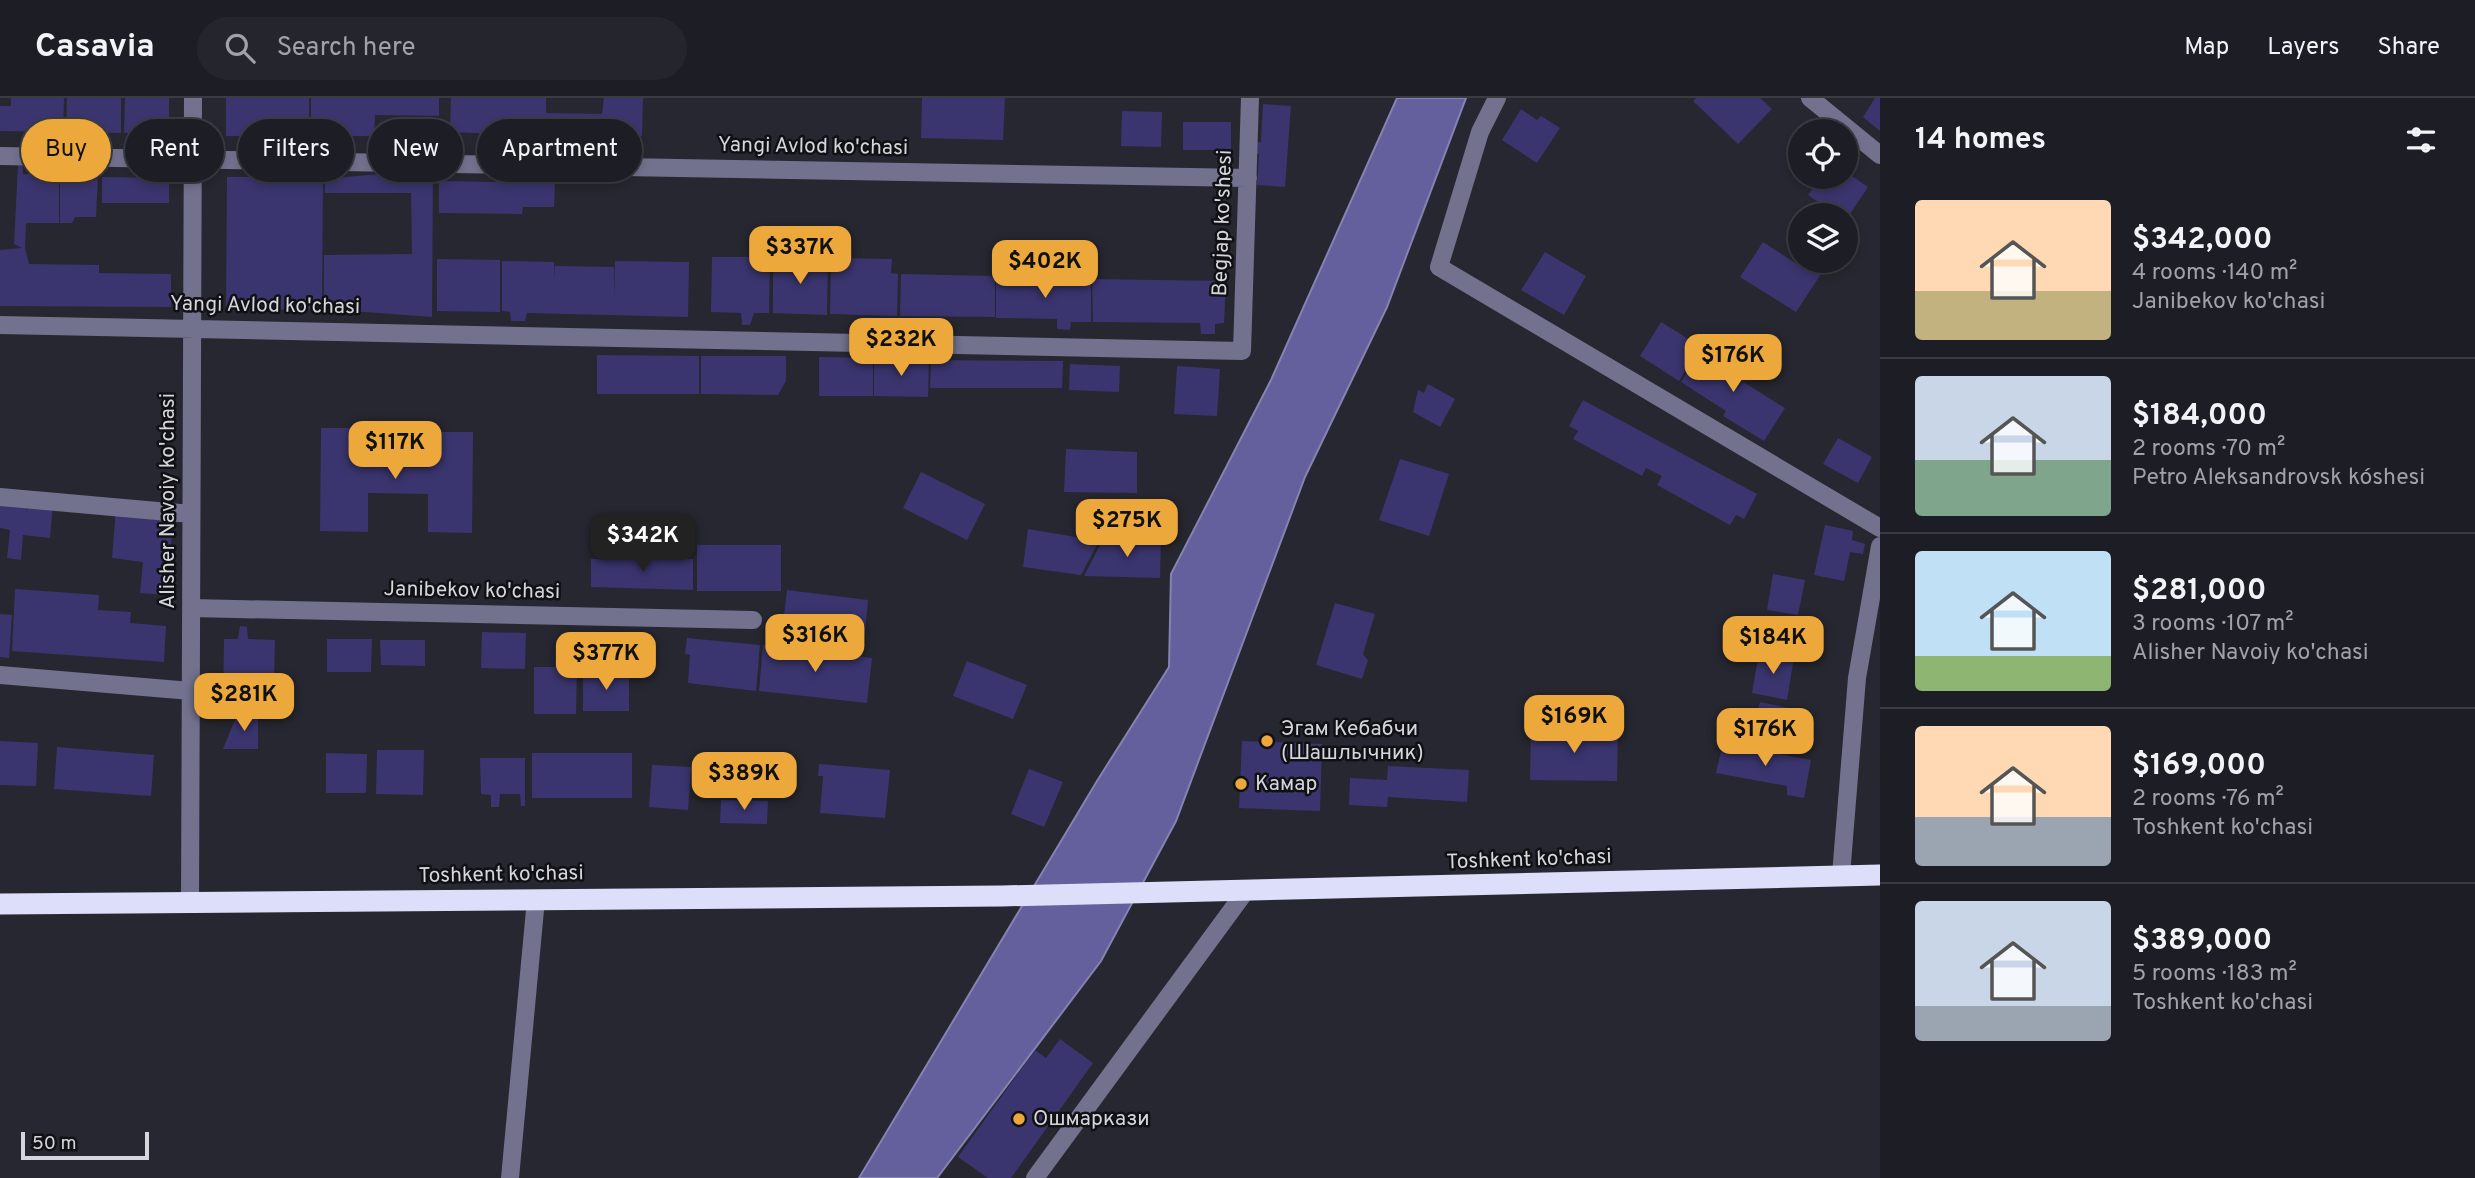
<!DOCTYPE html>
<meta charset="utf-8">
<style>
body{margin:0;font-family:Overpass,sans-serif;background:#25262d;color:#f1f3f6;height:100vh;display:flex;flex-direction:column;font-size:26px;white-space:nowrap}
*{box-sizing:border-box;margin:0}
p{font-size:23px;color:#a0a2a7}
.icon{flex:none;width:38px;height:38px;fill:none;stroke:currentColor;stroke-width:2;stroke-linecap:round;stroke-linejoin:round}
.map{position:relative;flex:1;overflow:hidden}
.drawer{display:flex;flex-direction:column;background:#1d1d25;width:595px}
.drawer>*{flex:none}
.banner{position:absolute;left:21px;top:21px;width:665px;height:63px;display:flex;gap:14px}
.tools{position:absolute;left:1788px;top:21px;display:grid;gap:14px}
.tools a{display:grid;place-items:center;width:70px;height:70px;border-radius:50%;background:#1d1d25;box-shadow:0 4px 10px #0003,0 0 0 2px #3b3b42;font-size:35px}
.scale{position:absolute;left:21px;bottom:18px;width:128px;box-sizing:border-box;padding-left:7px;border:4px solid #d5d6dc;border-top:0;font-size:19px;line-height:24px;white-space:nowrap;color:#d5d6dc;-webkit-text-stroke:5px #111115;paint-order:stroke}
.price{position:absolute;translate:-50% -60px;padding:0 16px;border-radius:14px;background:#eda83b;color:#111;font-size:23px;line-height:46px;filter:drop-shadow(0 2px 4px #0008)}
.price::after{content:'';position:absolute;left:50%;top:42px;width:21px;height:16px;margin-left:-10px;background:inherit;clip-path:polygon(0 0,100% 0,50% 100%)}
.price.active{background:#222;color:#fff}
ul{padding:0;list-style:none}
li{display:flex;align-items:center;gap:21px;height:175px;padding:0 35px}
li+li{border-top:2px solid #3b3b42}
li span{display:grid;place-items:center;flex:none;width:196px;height:140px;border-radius:7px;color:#555}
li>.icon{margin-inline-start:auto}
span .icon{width:84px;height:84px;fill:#fffc;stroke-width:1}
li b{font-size:30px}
h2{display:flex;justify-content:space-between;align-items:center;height:84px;padding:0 35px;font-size:30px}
.pill{padding:0 24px;border-radius:32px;background:#1d1d25;box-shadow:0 4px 10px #0003,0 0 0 2px #3b3b42;font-size:24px;line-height:63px}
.pill.active{background:#eda83b;color:#111}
header{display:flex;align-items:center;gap:42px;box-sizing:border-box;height:98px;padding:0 35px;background:#1d1d25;border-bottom:2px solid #3b3b42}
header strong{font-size:33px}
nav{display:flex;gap:38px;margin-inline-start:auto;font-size:24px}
.search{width:490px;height:63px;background:#25262d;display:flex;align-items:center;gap:18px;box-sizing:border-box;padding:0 24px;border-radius:38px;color:#a0a2a7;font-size:26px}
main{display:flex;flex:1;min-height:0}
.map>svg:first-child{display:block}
</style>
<header>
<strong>Casavia</strong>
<div class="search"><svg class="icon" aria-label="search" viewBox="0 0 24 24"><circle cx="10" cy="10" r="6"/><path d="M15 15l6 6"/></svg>Search here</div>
<nav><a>Map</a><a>Layers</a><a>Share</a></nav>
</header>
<main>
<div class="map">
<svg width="1880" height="1080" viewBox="0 0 1880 1080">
<rect width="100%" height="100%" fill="#272731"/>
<path fill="#63609d" stroke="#8583b0" stroke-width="2" d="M1397,0H1466L1387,209L1305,379L1176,723L1101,863L937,1080H859L1097,683L1169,569L1171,476L1271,282Z"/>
<path fill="#3a356e" d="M11,0H64L63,34L0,33V8H11Z
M67,0H121V35L66,34Z
M125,0H169V36L124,35Z
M226,0H309V38H226Z
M311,0H439V18L375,17L374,38H311Z
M451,0H546V15L602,16L604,0H643L642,38L507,36V45H495V36L450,34Z
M922,0H1005L1003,42L921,40Z
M1696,0H1760L1772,11L1738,46L1693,3Z
M1875,0H1880V33L1863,19Z
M1263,6L1291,8L1285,89L1257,87L1259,56L1250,54L1251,45L1261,44Z
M1521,11L1537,22L1541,18L1560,30L1537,65L1502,42Z
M1122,13L1162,14L1161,49L1121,48Z
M1183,24H1231V52H1183Z
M18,67H23V76L59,77V125H26L25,150L29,166L99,167V175L171,176V209L0,208V152L22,150L14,146Z
M433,71L432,219L324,211V157L412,156L411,95H325V81Z
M1846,74L1868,89L1846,122V117H1837L1808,97L1821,79H1846Z
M60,78L98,79L96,119H75L72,125H60Z
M102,79L169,80V105H102Z
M227,79H323L322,211L226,212Z
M439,83L555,85L554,109H523L522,116L439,115Z
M1763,144L1800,168L1806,163H1812L1825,170L1796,214L1740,179Z
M1545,154L1586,178L1564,217L1521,192Z
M712,159H770L769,215H754L750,227H742L741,215L711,214Z
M773,159L828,160L827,217L773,215Z
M831,160L892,161L891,175L898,176L897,218L830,216Z
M437,161L500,162V214L437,213Z
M502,163L554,164L555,183V168L614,169V202L615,163L689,164L688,219L527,215L525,223H511L510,214L502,213Z
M901,176L990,178L995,181V219L900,218Z
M996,180L1091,181V224H1071L1070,232L1057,231V221L996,220Z
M1092,181L1226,183L1224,225L1215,226V236H1201L1200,225L1093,224Z
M1661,224L1701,249L1679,283L1640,258Z
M1703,249L1747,276L1735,295L1743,284L1785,310L1764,343L1723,318L1726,313L1681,284Z
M597,257L699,258V296H597Z
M701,258H786V283L778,297L701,296Z
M819,259L873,260V298H819Z
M874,260L929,262L928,299L874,298Z
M931,262L1063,263L1062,290H930Z
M1070,266L1120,268L1119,294L1069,292Z
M1177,268L1220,271L1217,318L1174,316Z
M1428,286L1455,301L1440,329L1413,314L1418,292L1424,295Z
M1583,302L1757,396L1744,421L1736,417L1730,427L1657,387L1662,378L1646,370L1642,378L1573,341L1578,333L1569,328Z
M321,330H369L368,369L428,370V334H473L472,435L428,434V396L368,395V434L320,433Z
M1838,340L1872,359L1858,385L1823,366Z
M1066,351L1137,354V395L1064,394Z
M1400,361L1449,376L1429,438L1379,422Z
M921,374L985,406L967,442L903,410Z
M0,400L27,402L26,418L28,402L53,405L50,440L23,437L21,462L7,460L10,432L0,430Z
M116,410L173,415L168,497L140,495L143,464L112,460Z
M1825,427L1853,433L1852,442L1865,446L1863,456L1850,454L1844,483L1814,477Z
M1028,431L1099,443L1081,477L1023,469Z
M1103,441L1161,442L1160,480L1084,478Z
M697,447H781V493H697Z
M591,461H693V492L591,489Z
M1773,476L1805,482L1798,517L1767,512Z
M15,491L99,497L98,512L131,514L130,525L166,528L164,564L12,553Z
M787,492L868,502L864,545L782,534Z
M1335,505L1375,516L1363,556L1368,562L1362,581L1316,567Z
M0,516L12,517L9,560L0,559Z
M1765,524L1799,530L1795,557L1760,552Z
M240,528L247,529L248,541L275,542L274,585L244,584L243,609L223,608L224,541H238Z
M482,534L526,535L525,571L481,570Z
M687,540L760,547L756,593L688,585L690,557L685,556Z
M327,541H372L371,574H327Z
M380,542H425V568L381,567Z
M763,547L872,560L867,605L759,593Z
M1759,554L1794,559L1787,602L1752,595Z
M556,562H564L566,569H577L576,616H534V569H555Z
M967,563L1027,587L1013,621L953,598Z
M596,573H609V577H617V573H629V613H583V577H596Z
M1760,604L1794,611L1785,651L1751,644Z
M237,617H258V651H223Z
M1531,631L1618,633L1617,683L1530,682Z
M0,643L38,645L36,688L0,687Z
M1242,643L1322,646L1320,713L1239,710Z
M1723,645L1811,662L1804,700L1787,697V688L1716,675Z
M57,649L154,657L151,698L54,691Z
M377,652H424L423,697L376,696Z
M326,655L367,656L366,695H326Z
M532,655H632V700H532Z
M480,660H525V708H521L520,696H500L499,709H491V697L481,696Z
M819,666L890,672L885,720L820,715L823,678H818Z
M652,667L691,669L688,712L649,709Z
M1388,668L1469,672L1467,704L1388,699L1387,709L1349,707L1350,680L1387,682Z
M1029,671L1063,684L1044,729L1011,716Z
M721,702L768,703L767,726L720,725Z
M1060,941L1093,965L1011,1080H988L958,1059L1035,952L1046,960Z"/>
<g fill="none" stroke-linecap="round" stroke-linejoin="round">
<path stroke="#72728e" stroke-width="18" d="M1497,0L1480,34L1439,169L1880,430
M1810,0L1880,57
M0,58L1248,80
M0,227L1242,253L1250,0
M0,399L191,416
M191,510L753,522
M0,577L191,593
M1841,777L1857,580L1880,448
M190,806L193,0
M510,1080L536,801
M1035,1080L1245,794"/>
<path stroke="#dddefa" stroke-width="21" d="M0,806L1002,798L1880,777"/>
</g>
<g fill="#eda83b" stroke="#111115" stroke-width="2.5">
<circle cx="1267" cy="643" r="7"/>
<circle cx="1241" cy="686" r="7"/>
<circle cx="1019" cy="1021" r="7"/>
</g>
<g text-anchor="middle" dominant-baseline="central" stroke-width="5" stroke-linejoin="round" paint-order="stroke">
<g font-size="21" fill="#d5d6dc" stroke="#111115">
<text transform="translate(813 49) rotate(1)">Yangi Avlod ko'chasi</text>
<text transform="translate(1223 125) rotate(-88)">Begjap ko'shesi</text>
<text transform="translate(265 208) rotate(1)">Yangi Avlod ko'chasi</text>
<text transform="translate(168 403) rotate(-90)">Alisher Navoiy ko'chasi</text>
<text transform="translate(472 493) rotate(1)">Janibekov ko'chasi</text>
<text transform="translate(1529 762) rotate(-2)">Toshkent ko'chasi</text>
<text transform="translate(501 777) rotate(-1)">Toshkent ko'chasi</text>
</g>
<g font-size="21" fill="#d5d6dc" stroke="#111115" text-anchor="start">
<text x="1281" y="631">Эгам Кебабчи<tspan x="1281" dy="24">(Шашлычник)</tspan></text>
<text x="1255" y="686">Камар</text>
<text x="1033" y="1021">Ошмаркази</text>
</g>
</g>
</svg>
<div class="tools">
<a><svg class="icon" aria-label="locate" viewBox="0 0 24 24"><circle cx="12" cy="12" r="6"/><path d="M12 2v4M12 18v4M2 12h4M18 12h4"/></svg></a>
<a><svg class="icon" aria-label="layers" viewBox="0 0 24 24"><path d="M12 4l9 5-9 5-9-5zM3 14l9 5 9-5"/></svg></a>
</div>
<div class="scale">50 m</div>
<b class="price" style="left:800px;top:188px">$337K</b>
<b class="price" style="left:1045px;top:202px">$402K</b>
<b class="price" style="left:901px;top:280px">$232K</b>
<b class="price" style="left:1733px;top:296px">$176K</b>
<b class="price" style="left:395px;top:383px">$117K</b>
<b class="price" style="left:1127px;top:461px">$275K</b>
<b class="price active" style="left:643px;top:476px">$342K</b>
<b class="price" style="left:815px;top:576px">$316K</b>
<b class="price" style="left:1773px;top:578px">$184K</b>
<b class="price" style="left:606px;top:594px">$377K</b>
<b class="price" style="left:244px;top:635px">$281K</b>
<b class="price" style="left:1574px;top:657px">$169K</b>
<b class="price" style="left:1765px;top:670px">$176K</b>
<b class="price" style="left:744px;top:714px">$389K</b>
<div class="banner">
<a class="pill active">Buy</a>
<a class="pill">Rent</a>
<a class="pill">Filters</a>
<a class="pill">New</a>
<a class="pill">Apartment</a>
</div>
</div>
<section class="drawer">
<h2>14 homes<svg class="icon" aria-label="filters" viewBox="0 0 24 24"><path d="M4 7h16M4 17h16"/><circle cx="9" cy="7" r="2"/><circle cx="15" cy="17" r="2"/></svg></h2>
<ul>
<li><span style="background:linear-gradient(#ffd9b3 65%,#c2b280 0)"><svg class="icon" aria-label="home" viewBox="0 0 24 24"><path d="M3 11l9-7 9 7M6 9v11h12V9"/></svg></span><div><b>$342,000</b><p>4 rooms · 140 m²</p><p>Janibekov ko'chasi</p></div></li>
<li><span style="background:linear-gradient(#c9d6e8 60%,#7fa58c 0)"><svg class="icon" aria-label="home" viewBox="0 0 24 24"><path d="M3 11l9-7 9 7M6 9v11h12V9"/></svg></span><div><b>$184,000</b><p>2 rooms · 70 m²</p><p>Petro Aleksandrovsk kóshesi</p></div></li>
<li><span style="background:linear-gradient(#bfe0f5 75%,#8fb573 0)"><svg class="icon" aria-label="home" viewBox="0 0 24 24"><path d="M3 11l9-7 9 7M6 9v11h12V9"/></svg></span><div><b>$281,000</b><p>3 rooms · 107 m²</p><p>Alisher Navoiy ko'chasi</p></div></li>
<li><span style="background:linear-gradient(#ffd9b3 65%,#9aa5b1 0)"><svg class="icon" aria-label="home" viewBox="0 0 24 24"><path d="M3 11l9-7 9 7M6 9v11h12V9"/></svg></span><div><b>$169,000</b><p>2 rooms · 76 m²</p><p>Toshkent ko'chasi</p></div></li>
<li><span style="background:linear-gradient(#c9d6e8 75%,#9aa5b1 0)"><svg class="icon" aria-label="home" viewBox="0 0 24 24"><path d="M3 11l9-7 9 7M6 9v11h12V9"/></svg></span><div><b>$389,000</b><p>5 rooms · 183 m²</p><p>Toshkent ko'chasi</p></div></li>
</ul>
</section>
</main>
